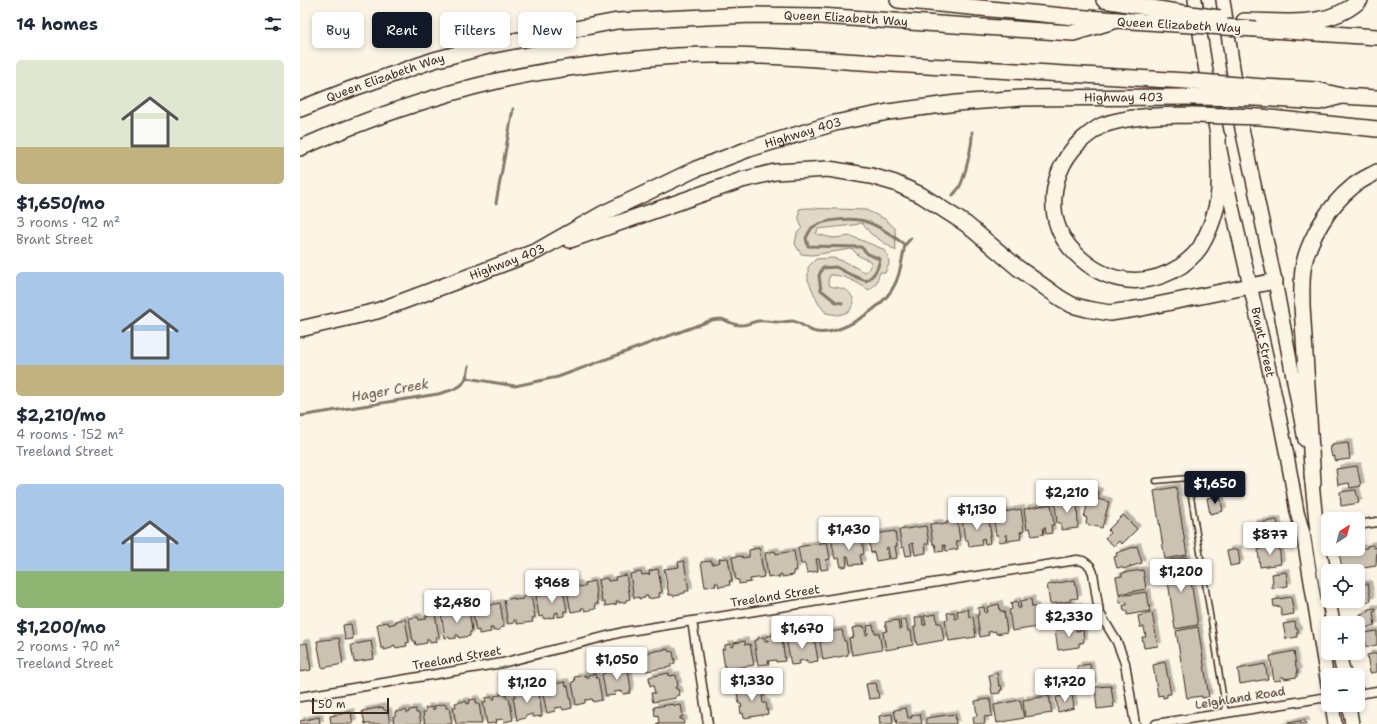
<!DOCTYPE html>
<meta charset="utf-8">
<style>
body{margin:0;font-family:"Shantell Sans",sans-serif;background:#f2f2f3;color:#1f2937;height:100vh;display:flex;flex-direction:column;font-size:15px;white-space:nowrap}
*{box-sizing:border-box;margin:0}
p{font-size:13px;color:#747a83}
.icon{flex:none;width:22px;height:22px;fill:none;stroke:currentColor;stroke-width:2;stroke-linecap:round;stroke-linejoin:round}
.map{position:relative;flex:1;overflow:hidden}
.details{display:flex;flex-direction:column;background:#fff;width:300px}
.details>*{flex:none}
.hud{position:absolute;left:12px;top:12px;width:380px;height:36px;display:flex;gap:8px}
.needle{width:26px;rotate:36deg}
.fabs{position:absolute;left:1021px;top:512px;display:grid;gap:8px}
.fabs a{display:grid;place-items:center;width:44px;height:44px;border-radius:6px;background:#fff;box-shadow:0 2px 6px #0003;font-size:20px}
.scale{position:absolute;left:12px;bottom:10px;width:77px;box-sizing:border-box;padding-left:4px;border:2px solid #3b2a1e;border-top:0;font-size:11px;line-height:14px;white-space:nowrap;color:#3b2a1e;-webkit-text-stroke:3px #fcf5e5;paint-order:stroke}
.price{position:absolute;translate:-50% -34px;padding:0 9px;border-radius:4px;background:#fff;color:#222;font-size:13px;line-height:26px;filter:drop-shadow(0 1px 2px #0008)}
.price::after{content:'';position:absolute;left:50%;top:24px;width:12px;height:9px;margin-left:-6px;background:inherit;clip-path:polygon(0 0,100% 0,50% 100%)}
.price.active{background:#111827;color:#fff}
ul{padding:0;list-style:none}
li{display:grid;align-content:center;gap:8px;height:212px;padding:0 16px}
li span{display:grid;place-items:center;height:124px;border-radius:6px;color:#555}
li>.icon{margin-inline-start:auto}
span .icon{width:72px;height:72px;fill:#fffc;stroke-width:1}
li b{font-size:17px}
h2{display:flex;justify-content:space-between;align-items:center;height:48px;padding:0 16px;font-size:17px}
.pill{padding:0 14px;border-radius:6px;background:#fff;box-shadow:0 2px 6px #0003;font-size:14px;line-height:36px}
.pill.active{background:#111827;color:#fff}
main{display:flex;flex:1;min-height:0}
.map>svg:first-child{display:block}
</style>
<main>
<section class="details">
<h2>14 homes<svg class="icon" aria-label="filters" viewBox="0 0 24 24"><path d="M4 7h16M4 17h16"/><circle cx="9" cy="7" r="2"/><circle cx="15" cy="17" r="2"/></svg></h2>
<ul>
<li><span style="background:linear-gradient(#dfe7d0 70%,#c2b280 0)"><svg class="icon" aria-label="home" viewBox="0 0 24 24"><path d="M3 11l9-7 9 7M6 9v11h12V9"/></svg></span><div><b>$1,650/mo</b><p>3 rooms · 92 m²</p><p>Brant Street</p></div></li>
<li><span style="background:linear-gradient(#a9c7e8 75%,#c2b280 0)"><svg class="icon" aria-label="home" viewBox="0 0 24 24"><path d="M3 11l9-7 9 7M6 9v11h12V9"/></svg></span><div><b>$2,210/mo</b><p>4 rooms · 152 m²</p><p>Treeland Street</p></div></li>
<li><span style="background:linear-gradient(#a9c7e8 70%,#8fb573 0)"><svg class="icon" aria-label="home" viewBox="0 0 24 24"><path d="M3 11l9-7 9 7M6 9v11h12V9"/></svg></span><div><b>$1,200/mo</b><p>2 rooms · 70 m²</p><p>Treeland Street</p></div></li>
</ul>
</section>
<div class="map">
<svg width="1077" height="724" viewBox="0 0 1077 724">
<defs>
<filter id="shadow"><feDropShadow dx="3.5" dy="-3.5" stdDeviation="0" flood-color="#0004"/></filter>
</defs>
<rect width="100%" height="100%" fill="#fcf5e5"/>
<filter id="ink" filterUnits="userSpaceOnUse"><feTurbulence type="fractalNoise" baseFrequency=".025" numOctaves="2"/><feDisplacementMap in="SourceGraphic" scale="8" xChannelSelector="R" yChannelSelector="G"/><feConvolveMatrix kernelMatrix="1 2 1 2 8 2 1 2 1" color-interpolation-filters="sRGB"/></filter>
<g filter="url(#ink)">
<path fill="#e0d8c8" stroke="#8e8173" d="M507,208L566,210L585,219L595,228L596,251L570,233L562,223L554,225L518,229L516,234L533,238L551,236L583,249L588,256L589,264L585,273L580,272L576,284L569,290C556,282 545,275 530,275L528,281L530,286C543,289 551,288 554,303L549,312L538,315L526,313L518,303L508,280V267L516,259L533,258L546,262L564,272L568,270L572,262L559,256L552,249L512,255L501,254L495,244L497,233L502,228L499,219V209Z"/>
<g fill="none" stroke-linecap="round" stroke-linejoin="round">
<path stroke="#85796b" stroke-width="3" d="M653,195C655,193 657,190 659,188C665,177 673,143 672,132
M196,203L213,109
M542,303L536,302L521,290L519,276L522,268L536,267L551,275L566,281C575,275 578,269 580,259L568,254L561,247L508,246L506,238C508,235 510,229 513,227C525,219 554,217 567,222C581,227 593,236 605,245L611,238
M167,378L215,386L258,377L412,320C414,320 418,319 421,319C428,320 430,325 441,325C447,325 452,322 458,321C467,320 475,323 483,322C485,322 489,321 492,321C499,321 508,331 516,332C541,336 583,307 594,286C601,274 602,258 605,245
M0,416L138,394C159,388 165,389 169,366"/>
</g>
<path fill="#ccc2b3" stroke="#3b2a1e" filter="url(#shadow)" d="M1048,443L1050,459L1035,461V456L1032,457L1030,447H1032V445Z
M1057,466L1061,486L1050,488L1049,483L1038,485L1036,469Z
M876,487L887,555L865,559L854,491Z
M791,490L799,492L798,499L809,502L802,528L786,524L787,518L784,517Z
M1056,490L1059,503L1041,506L1040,492Z
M920,496L923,511L910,514L907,498Z
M777,500L778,528L761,530V523H757L755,502Z
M751,504L754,525H751L752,533L746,534L745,527L743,528L744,534L732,536L730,528L727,529L724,509Z
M721,509L724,531L720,532L721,539L708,541L707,535H705L706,541L699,542L698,535H696L693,514Z
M688,515L691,535H689L690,543L685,544L684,538L681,539L682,545L669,547L668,540H665L662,519L672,517V520L680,519V516Z
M823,515L837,529L822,544L819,541L814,546L805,538L810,533L808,530Z
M657,520L660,541H656L658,549L646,551L645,545H643L644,551L637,552L635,544H633L630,524L639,523V525L647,524V522Z
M977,520L980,537L955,541L952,524Z
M626,526L629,544H625L626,553L615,555L613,543L610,544L612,555L606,556L604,547L602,548L599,530Z
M595,531L597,546H595L597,558L590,559L588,547L586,548L588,559L576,561L574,552L571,553L568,535Z
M562,537L564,554L560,555L562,564L550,565L548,556H546L547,566L541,567L539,558L535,559L532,542Z
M527,542L530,559L526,560L528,569L521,570L519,559H516L518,571L507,573L505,564H501L498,547Z
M979,545L981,564L960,567L958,550L961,549V548Z
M1073,545L1074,548L1077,547L1076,566L1057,569V566L1042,568L1039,553L1049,552V549L1067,548V546Z
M837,546L842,563L823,569L822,567L817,568L814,557L817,556L816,553Z
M459,548L464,577L450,579L451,582L439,584V580H436L432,557L442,556V558L449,557V550Z
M938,549L940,564L930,566L927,551Z
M475,551L476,554L494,551L497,570L493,571L494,575L482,577V574L479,575L480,577L473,578L472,576L468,577L465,553Z
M887,557L898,625L875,629L865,561Z
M428,558L432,581H429L430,585L419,587L418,583H415L416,586L405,587L401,562L412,561V564L420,562L419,559Z
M384,561L389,591H385V593L380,594V595L373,596V595H369L364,569L379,567L378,562Z
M358,569L362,592L359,593L360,597L348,599V596H345V598L339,599V597L334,598L330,574L341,572L342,575L350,574L349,571Z
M843,570L846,589L819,594L816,577L822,576V573Z
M986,572L988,586L972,588V583H973L972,574Z
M326,575L330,599L326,600V602L319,603V601H316L317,604L305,606V602H302L298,580L307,578L308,581L316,580L315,577Z
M273,578L274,585L278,584V587L286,586L285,583L294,581L298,604H295L296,609L285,611L284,608H281L282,610L271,612L265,579Z
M775,580L778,598L770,599L771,601L750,604L747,585Z
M1068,584L1071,601L1064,602L1065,604L1059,605L1058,585Z
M263,589L267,611H264V616L258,617V612L255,613V617L244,619V616L239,617L236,596L254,593V590Z
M847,592L850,611L827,615V611H824L823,605H827V602L820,603L819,596Z
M231,595L235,617L232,618L233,622L217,624L216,620H214V623L208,624L204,600L214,598L215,600L223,599V597Z
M991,597L994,614L982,616L980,606L974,607L973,600Z
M731,599L732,607H735L738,627L712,631L709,610L712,609L711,603L717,601L718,608H721L720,601Z
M200,603L204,627L200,628V630L193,631V628H190L191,632L179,634V630L176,631L172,607L182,606V609L190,608L189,605Z
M699,604L700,611H704L707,632L696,634V631L688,632L689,635L680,637L677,615H679L678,608L684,607L685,613L688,612L687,607Z
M771,604L772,607L778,606L781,623L754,627L751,607Z
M1076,608V611L1073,612L1075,626L1063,628L1060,614L1069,612L1068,609Z
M169,609L172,631L170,632V636L159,638L158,635H156V638L150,639L149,637L145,638L141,613L152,612V615L160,613L159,610Z
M668,609L669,616L673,617L676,637L649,641L645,620L648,619L647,613L654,612L655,619L658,618L657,611Z
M852,613L858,646L844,648L842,637H846L844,627H840L838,616Z
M135,614L139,637L136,638L137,642L130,643L129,639H127V643L116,645L115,641H113L109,618L118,617L119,620L126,619V616Z
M636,614L637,623H641L644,640L617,645L614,627H616L615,618L622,616L623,625H626L624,616Z
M105,619L109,642L106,643L107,646L95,648V645L92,646V648L84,650V648H81L77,624L88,622L89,625L96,623V621Z
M606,619L608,631H611L613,645L586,650L583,632L587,631L585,622L598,620L599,629H601L600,620Z
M995,622L996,629H998V632H997V637L986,639L983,624Z
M51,624L53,639L45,640L43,625Z
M573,625L575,633H579L582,650L552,655L549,638L554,637L552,628L564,626L566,635L568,634L567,626Z
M776,627V631L783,630L784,642L779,643V647L758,650L755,630Z
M898,627L909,697L902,698V696L887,698L876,631Z
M542,630L544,641H546L548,655L523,660L520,642H522L521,633L527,632L529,640H531L530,632Z
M1077,631V645L1066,647L1064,633Z
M479,634V638H482L485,661L476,662V660L468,661L469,664L458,665L454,640H458V638L464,637L465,641H468L467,636Z
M510,635V638L514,637L518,661L507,663V660L499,661L500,664L491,665L487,643L489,642V638L500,636L501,639L503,638V636Z
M39,638L43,664L22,668L17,641Z
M71,641L74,659L54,662L51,645Z
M445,641V645L450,644L454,665L435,668L436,673L426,675L422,649H425V645L431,644V647L434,646V643Z
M7,643L11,670L0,672V644Z
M368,649V651L373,652L375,663L371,664V667L346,671L343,653Z
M994,651L996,667L998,671L997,673V677L984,679V677H980L981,680L974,681L970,656Z
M1077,653V672L1070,673L1067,655Z
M865,662L871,694H867V697L863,698V695L858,696L853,665Z
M790,664L793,686L781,688L777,666Z
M965,664L968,679L940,684L938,669Z
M325,666L326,670H328L331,690H330V693L323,694L322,691L314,692L315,695L306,696L302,674L305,673L304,669L311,668V671H314L313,668Z
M369,673V676L376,675L378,686L375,687L376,689H378L380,695L376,696V698L353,702L351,693H355L353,685L350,686L349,677Z
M697,673L699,686L701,685L702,690H700V693L692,694L689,675Z
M295,674L296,678H298L302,700L293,702L292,699L285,700V703L276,705L272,682L275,681L274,677L286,675V678H289L288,675Z
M265,682L266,686H268L272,708L263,710L262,707L255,708V711L247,713L242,690L245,689L244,685L251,684V687L254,686V684Z
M576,683L579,698L569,699L566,684Z
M463,686L465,695L462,696L463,703H466L468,714L444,718L443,713L441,714L440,707H442L441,704H439L437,693L441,692V690Z
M811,686L814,707L797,709L795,687Z
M236,689V693H239L242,716L233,717V714L225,716L226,718L217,720L213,697H215V693L226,691L227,693H229V690Z
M206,694V698H209L213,720L204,722L203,719L195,720L196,723L187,724L183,702H186L185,698L192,697V699H195L194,696Z
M772,695L774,708L758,712L756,697Z
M749,696L752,713L725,717L723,700Z
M176,699V703H179L182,724H156L153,707H156L155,703L166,701L167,704L170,703L169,700Z
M690,699L692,716L684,717L685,724H674L673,717L677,716L675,701Z
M720,700L724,718L697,723L694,705Z
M146,704V708H149L152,724H125L123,712H126L125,708L132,707V709H135L134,706Z
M374,704V706L381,705L383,716L380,717V719H383L384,724H356L359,723L358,715L355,716L354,707Z
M83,707V709L88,712L90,724H65L62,711Z
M606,708L608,718H612L611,716L620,714L622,724H597L594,710Z
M116,709V713H119L121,724H94L93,717L95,716V712L106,710L107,713L109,712V710Z
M51,712L53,724H31L30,716Z
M592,714L593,723L591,724H579L580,723L579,716Z
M655,714L656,724H626V718Z
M19,717L20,724H0V721Z
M1004,720L1007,724H983Z"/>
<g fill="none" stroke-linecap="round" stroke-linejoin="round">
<defs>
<path id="service" d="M856,481L888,478L926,713"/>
<path id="minor" d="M1058,525L1077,522
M1014,532L1028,530
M392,621L408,724
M1058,694L1077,691
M0,697L202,663L323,632L777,560L783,561L790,566L793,573L799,612L817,642L825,663L835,724
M856,724L1028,697"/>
<g id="primary">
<path id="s1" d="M895,0C904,62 914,124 927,184C951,293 979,402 997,512L1003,533L1028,685"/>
<path d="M923,0L942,129L975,281L1005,440"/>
<path d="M1011,473L1017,531L1028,598"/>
<path d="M1029,601L1033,623"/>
<path d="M1039,653L1044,675"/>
<path d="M1032,705L1035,724"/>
<path d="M1049,705L1052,724"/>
</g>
<g id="motorway">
<path d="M598,0L773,17L876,24"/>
<path d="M804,0L876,12"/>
<path d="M944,21C983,21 1029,29 1060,0"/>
<path d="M956,29L1077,37"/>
<path d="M964,87L1017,90L1041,96L1077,98"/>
<path d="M957,98L1019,102L1038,97"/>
<path id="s2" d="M0,109L51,89L134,60L188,46L317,21L452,15L520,16L773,33L817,20"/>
<path d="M893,115C863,116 832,115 803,125C796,128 789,134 783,139C749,168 742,222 776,254C806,284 845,289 881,266C889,260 899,252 903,242C911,228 918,206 919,190C920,173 918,155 918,138"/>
<path d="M961,117L1077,129"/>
<path d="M0,148C64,120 129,97 197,81C244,70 293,64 340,59C418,50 498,58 575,63C679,69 783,75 887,81"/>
<path d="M270,240L442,180L475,172L528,169L571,176L595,183L621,195L666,224L718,268L760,298L772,305L787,309L810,313L842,308L975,281"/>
<path id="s3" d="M0,329L77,311L237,251L304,213L396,169L449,149L535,123L588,112L657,103L722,98L890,97"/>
<path d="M1013,483L1002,306C1002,292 1001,277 1004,263C1010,237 1030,205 1051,188C1058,181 1068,177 1077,172"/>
</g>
</defs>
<use href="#service" stroke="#3b2a1e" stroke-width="7"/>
<use href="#minor" stroke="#3b2a1e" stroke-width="11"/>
<use href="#primary" stroke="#3b2a1e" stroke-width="16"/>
<use href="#motorway" stroke="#3b2a1e" stroke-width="18"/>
<use href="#service" stroke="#fcf5e5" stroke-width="4"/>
<use href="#minor" stroke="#fcf5e5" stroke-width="8"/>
<use href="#primary" stroke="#fcf5e5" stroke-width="13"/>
<use href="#motorway" stroke="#fcf5e5" stroke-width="15"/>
<defs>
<path id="motorway-bridge" d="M876,12L920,18
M876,24L956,29
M887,81L964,87
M890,97L957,98
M893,115L961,117"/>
</defs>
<use href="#motorway-bridge" stroke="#3b2a1e" stroke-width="18" stroke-linecap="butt"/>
<use href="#motorway-bridge" stroke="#fcf5e5" stroke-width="15"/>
</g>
</g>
<g text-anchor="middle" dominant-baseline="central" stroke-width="3.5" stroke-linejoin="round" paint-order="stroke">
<g font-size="12" fill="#3b2a1e" stroke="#fcf5e5">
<text stroke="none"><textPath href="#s2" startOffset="559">Queen Elizabeth Way</textPath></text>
<text transform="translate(879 25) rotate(3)">Queen Elizabeth Way</text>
<text stroke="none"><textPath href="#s2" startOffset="91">Queen Elizabeth Way</textPath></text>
<text stroke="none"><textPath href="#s3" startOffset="866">Highway 403</textPath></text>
<text stroke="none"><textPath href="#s3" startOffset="542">Highway 403</textPath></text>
<text stroke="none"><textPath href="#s3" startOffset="218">Highway 403</textPath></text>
<text stroke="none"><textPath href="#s1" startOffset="349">Brant Street</textPath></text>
<text transform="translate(475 596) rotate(-9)">Treeland Street</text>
<text transform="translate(157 658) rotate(-10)">Treeland Street</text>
<text transform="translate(940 698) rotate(-9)">Leighland Road</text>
</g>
<g font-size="13" font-style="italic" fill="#605144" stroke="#fcf5e5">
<text transform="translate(90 390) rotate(-10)">Hager Creek</text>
</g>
</g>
</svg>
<div class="fabs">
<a><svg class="needle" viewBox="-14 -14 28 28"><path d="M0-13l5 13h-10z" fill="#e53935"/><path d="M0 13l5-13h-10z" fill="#747a83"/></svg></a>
<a><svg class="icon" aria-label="locate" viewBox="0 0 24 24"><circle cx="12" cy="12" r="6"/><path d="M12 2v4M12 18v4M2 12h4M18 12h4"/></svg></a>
<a>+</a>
<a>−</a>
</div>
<div class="scale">50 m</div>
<b class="price active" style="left:915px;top:505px">$1,650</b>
<b class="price" style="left:767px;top:514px">$2,210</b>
<b class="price" style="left:677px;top:531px">$1,130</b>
<b class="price" style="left:549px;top:551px">$1,430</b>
<b class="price" style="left:970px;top:556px">$877</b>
<b class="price" style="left:881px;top:593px">$1,200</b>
<b class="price" style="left:252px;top:604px">$968</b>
<b class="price" style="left:157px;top:624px">$2,480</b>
<b class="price" style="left:769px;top:638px">$2,330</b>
<b class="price" style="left:502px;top:650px">$1,670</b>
<b class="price" style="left:317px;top:681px">$1,050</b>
<b class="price" style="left:452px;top:702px">$1,330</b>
<b class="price" style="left:765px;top:703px">$1,720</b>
<b class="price" style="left:227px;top:704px">$1,120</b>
<div class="hud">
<a class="pill">Buy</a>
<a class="pill active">Rent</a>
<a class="pill">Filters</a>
<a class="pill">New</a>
</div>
</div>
</main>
